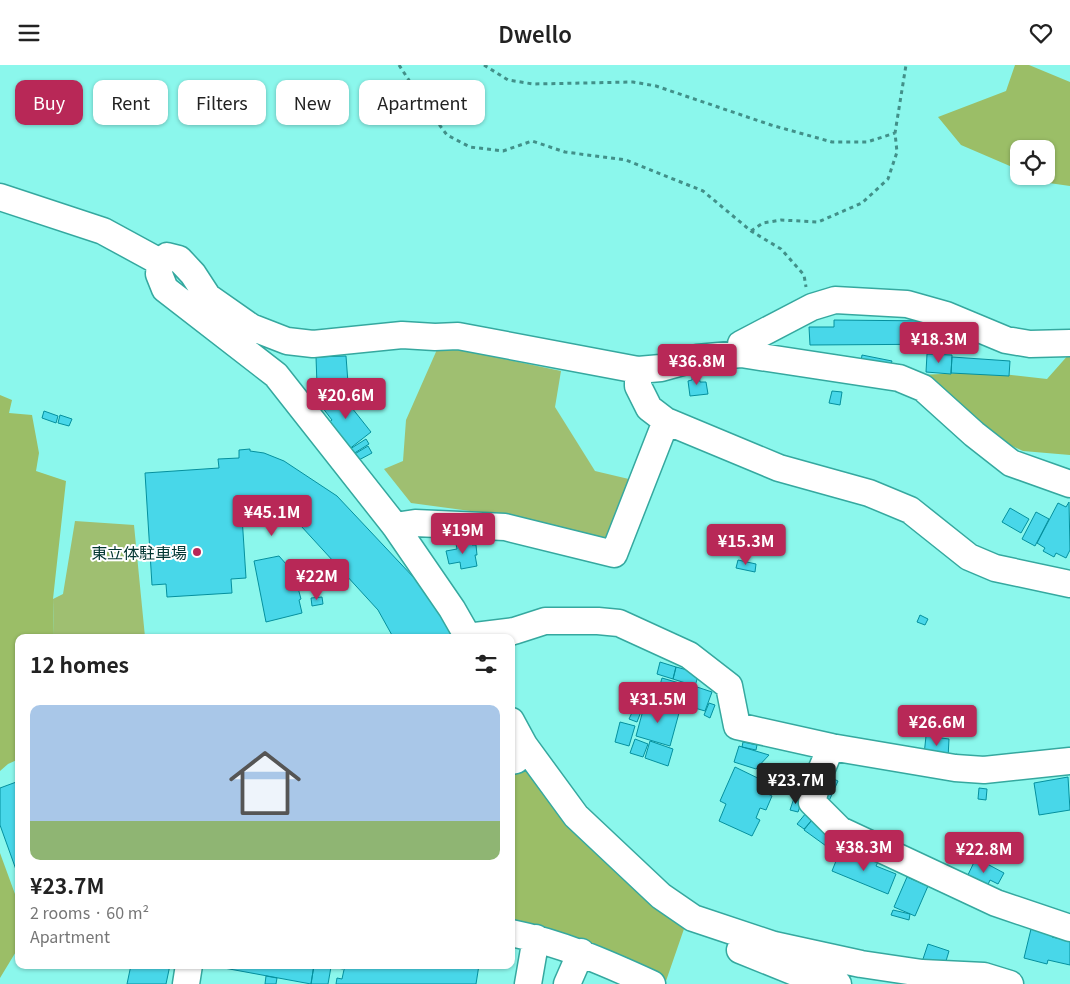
<!DOCTYPE html>
<meta charset="utf-8">
<style>
body{margin:0;font-family:Georgia,"Noto Sans JP",serif;background:#f2f2f2;color:#222;height:100vh;display:flex;flex-direction:column;font-size:19px;white-space:nowrap}
*{box-sizing:border-box;margin:0}
p{font-size:16px;color:#767676}
.icon{flex:none;width:28px;height:28px;fill:none;stroke:currentColor;stroke-width:2;stroke-linecap:round;stroke-linejoin:round}
.map{position:relative;flex:1;overflow:hidden}
.drawer{position:absolute;left:15px;top:569px;width:500px;height:335px;display:flex;flex-direction:column;background:#fff;border-radius:10px;box-shadow:0 1px 4px #0004}
.drawer>*{flex:none}
.banner{position:absolute;left:15px;top:15px;width:500px;height:45px;display:flex;gap:10px}
.tools{position:absolute;left:1010px;top:75px;display:grid;gap:10px}
.tools a{display:grid;place-items:center;width:45px;height:45px;border-radius:10px;background:#fff;box-shadow:0 1px 4px #0004;font-size:25px}
.price{position:absolute;translate:-50% -42px;padding:0 11px;border-radius:5px;background:#b82857;color:#fff;font-size:16px;line-height:32px;filter:drop-shadow(0 1px 2px #0008)}
.price::after{content:'';position:absolute;left:50%;top:30px;width:15px;height:11px;margin-left:-8px;background:inherit;clip-path:polygon(0 0,100% 0,50% 100%)}
.price.active{background:#222;color:#fff}
ul{padding:0;list-style:none}
li{display:grid;align-content:center;gap:10px;height:265px;padding:0 15px}
li span{display:grid;place-items:center;height:155px;border-radius:10px;color:#555}
li>.icon{margin-inline-start:auto}
span .icon{width:90px;height:90px;fill:#fffc;stroke-width:1}
li b{font-size:21px}
h2{display:flex;justify-content:space-between;align-items:center;height:60px;padding:0 15px;font-size:21px}
.pill{padding:0 18px;border-radius:10px;background:#fff;box-shadow:0 1px 4px #0004;font-size:18px;line-height:45px}
.pill.active{background:#b82857;color:#fff}
header{display:flex;justify-content:space-between;align-items:center;height:65px;padding:0 15px;background:#fff;font-size:22px;font-weight:600}
.map>svg:first-child{display:block}
</style>
<header><svg class="icon" aria-label="menu" viewBox="0 0 24 24"><path d="M4 6h16M4 12h16M4 18h16"/></svg>Dwello<svg class="icon" aria-label="heart" viewBox="0 0 24 24"><path d="M12 20l-8-8c-3-5 5-10 8-4 3-6 11-1 8 4z"/></svg></header>
<div class="map">
<svg width="1070" height="919" viewBox="0 0 1070 919">
<rect width="100%" height="100%" fill="#8bf7ec"/>
<path fill="#9fbf71" d="M439,280L561,306L555,342L595,406L633,415L612,476L500,450L411,438L384,404L403,396L406,355Z
M75,456L134,460L145,572H148H54L53,534L63,529Z"/>
<path fill="#9bbe67" d="M1015,0H1029L1070,17V121L1049,118L1034,111H1046V84H1019V105L961,80L938,52L1006,26Z
M1070,288V390L1023,386L977,365L919,310L985,307L1047,314Z
M0,330L12,335L9,348L32,350L39,388L36,406L66,416L53,534L54,572H19V694L8,699L0,706Z
M525,703L593,782L685,861L666,916L594,883L511,853V711Z
M0,788L19,840L17,885L0,913Z"/>
<path fill="#48d7e9" stroke="#05909e" d="M834,255L932,256L963,266L961,279L810,280L809,262H834Z
M927,289L952,290L951,309L926,307Z
M862,290L892,296L890,302L861,296Z
M346,291L348,318L317,320L316,292Z
M952,292L1010,296L1009,311L951,308Z
M699,309L700,317H706L708,329L690,331L688,316L692,315V310Z
M343,325L355,341L352,343L371,367L348,385L328,358L332,355L322,342Z
M832,326L842,327L840,340L829,338Z
M44,346L58,351L56,358L42,353Z
M60,350L72,354L69,361L58,358Z
M366,374L369,379L353,389L350,384Z
M368,381L372,388L357,396L353,390Z
M250,384V386L264,388L284,396L337,431L432,532L454,572H393L378,545L301,461L264,437L241,436L246,513L231,514L232,528L167,532L166,519L152,520L145,408L219,403L218,394L239,393V385Z
M1069,437L1070,485L1066,493L1056,488L1054,492L1043,486L1045,483L1037,478L1058,438L1066,442Z
M1010,443L1029,454L1021,468L1002,457Z
M1036,447L1049,454L1035,481L1022,474Z
M471,476L472,480H476L477,490H475L477,501L461,504L460,497L449,499L446,486L457,484L456,479Z
M279,491L294,508L301,534L299,535L302,548L266,557L254,496Z
M738,495L756,499L755,507L736,503Z
M322,532L323,539L312,541L311,533Z
M920,550L928,554L925,560L917,557Z
M660,597L676,602L673,614L657,609Z
M676,602L699,608L695,621L673,614Z
M662,613L693,622L686,643L656,634Z
M694,621L712,627L705,646L688,641Z
M645,638L679,648L670,681L636,671Z
M709,638L715,640L710,653L704,650Z
M635,641L642,644L637,657L629,654Z
M620,657L635,661L629,681L615,677Z
M926,671L949,674L948,693L924,690Z
M635,674L648,679L643,692L630,688Z
M650,676L673,684L668,701L645,693Z
M743,677L757,680L756,685L742,682Z
M739,681L769,690L756,704L734,697Z
M735,702L772,720L768,729L772,731L766,745L760,743L756,753L760,755L752,771L719,756L726,739L720,736Z
M827,711L838,716L829,736L818,731Z
M1068,712L1070,745L1039,750L1034,718Z
M19,716V813L0,760V723Z
M979,723L987,724L986,735L978,734Z
M794,733L802,736L798,747L790,745Z
M806,748L813,754L804,764L797,759Z
M814,752L838,771L833,786L804,765Z
M849,781L861,787L858,793L846,788Z
M840,786L863,795L864,791L878,797L876,801L896,809L888,829L832,806Z
M976,793L1004,808L998,819L990,815L986,824L966,814Z
M907,812L928,821L915,851L894,842Z
M893,845L910,849L909,855L891,850Z
M1036,860L1054,865L1052,872L1070,876V900L1048,895L1047,899L1024,893L1031,864L1035,865Z
M928,879L949,886L943,906L922,897Z
M131,900H170L166,919H127Z
M225,900H314L311,919L224,903Z
M314,900H344L343,904L331,902L328,919H311Z
M345,900H479L476,919H336L337,913L342,914Z
M266,911L277,913L276,919H265Z"/>
<g fill="none" stroke-linecap="round" stroke-linejoin="round">
<defs>
<path id="minor" d="M0,132L103,166L160,197
M741,289V279L812,242L835,235L907,239L946,250L1006,275L1030,279L1070,278
M638,305V321L649,343L666,356L779,403L869,428L910,445L969,492L995,503L1070,519
M395,461L415,458L505,462L614,489L666,356
M467,572L514,566L545,556H598L619,558L689,590L729,621L737,661L831,682
M468,572L452,544L395,461L276,310L165,224L159,209L160,197L167,191L179,194L193,209L208,232L251,262L287,276L313,279L402,270L435,272L458,271L638,305L661,303L697,293L741,289L899,313L923,323L974,369L1011,398L1070,419
M511,656L524,680L516,695L511,696
M524,680L576,751L661,831L693,853L774,880L861,899L922,908L984,911L1010,919
M1070,696L984,705L955,703L831,682L820,708L812,737L840,765L996,838L1070,863
M511,868C561,878 606,898 652,919
M740,885L817,916L838,919
M186,919L189,900
M528,919L536,873
M567,919L581,887"/>
</defs>
<use href="#minor" stroke="#35a89f" stroke-width="29"/>
<path stroke="#429089" stroke-width="3" stroke-dasharray="4 4" stroke-linecap="butt" d="M399,0L429,46L447,70L470,82L503,86L532,76L565,87L626,95L703,126L751,166L781,184L804,210L806,222
M484,0L508,15L533,19L633,17L656,21L771,60L832,77H867L895,68
M751,166L763,158L781,155L818,157L862,138L888,114L897,87L895,68L906,0"/>
<use href="#minor" stroke="#fff" stroke-width="26"/>
</g>
<circle fill="#b82857" stroke="#fff" stroke-width="2" cx="197" cy="487" r="5"/>
<g text-anchor="middle" dominant-baseline="central" stroke-width="4" stroke-linejoin="round" paint-order="stroke">
<g font-size="16" fill="#013531" stroke="#fff" text-anchor="end">
<text x="187" y="487">東立体駐車場</text>
</g>
</g>
</svg>
<div class="tools">
<a><svg class="icon" aria-label="locate" viewBox="0 0 24 24"><circle cx="12" cy="12" r="6"/><path d="M12 2v4M12 18v4M2 12h4M18 12h4"/></svg></a>
</div>
<b class="price" style="left:939px;top:299px">¥18.3M</b>
<b class="price" style="left:697px;top:321px">¥36.8M</b>
<b class="price" style="left:346px;top:355px">¥20.6M</b>
<b class="price" style="left:272px;top:472px">¥45.1M</b>
<b class="price" style="left:463px;top:490px">¥19M</b>
<b class="price" style="left:746px;top:501px">¥15.3M</b>
<b class="price" style="left:317px;top:536px">¥22M</b>
<b class="price" style="left:658px;top:659px">¥31.5M</b>
<b class="price" style="left:937px;top:682px">¥26.6M</b>
<b class="price active" style="left:796px;top:740px">¥23.7M</b>
<b class="price" style="left:864px;top:807px">¥38.3M</b>
<b class="price" style="left:984px;top:809px">¥22.8M</b>
<div class="banner">
<a class="pill active">Buy</a>
<a class="pill">Rent</a>
<a class="pill">Filters</a>
<a class="pill">New</a>
<a class="pill">Apartment</a>
</div>
<section class="drawer">
<h2>12 homes<svg class="icon" aria-label="filters" viewBox="0 0 24 24"><path d="M4 7h16M4 17h16"/><circle cx="9" cy="7" r="2"/><circle cx="15" cy="17" r="2"/></svg></h2>
<ul>
<li><span style="background:linear-gradient(#a9c7e8 75%,#8fb573 0)"><svg class="icon" aria-label="home" viewBox="0 0 24 24"><path d="M3 11l9-7 9 7M6 9v11h12V9"/></svg></span><div><b>¥23.7M</b><p>2 rooms · 60 m²</p><p>Apartment</p></div></li>
</ul>
</section>
</div>
